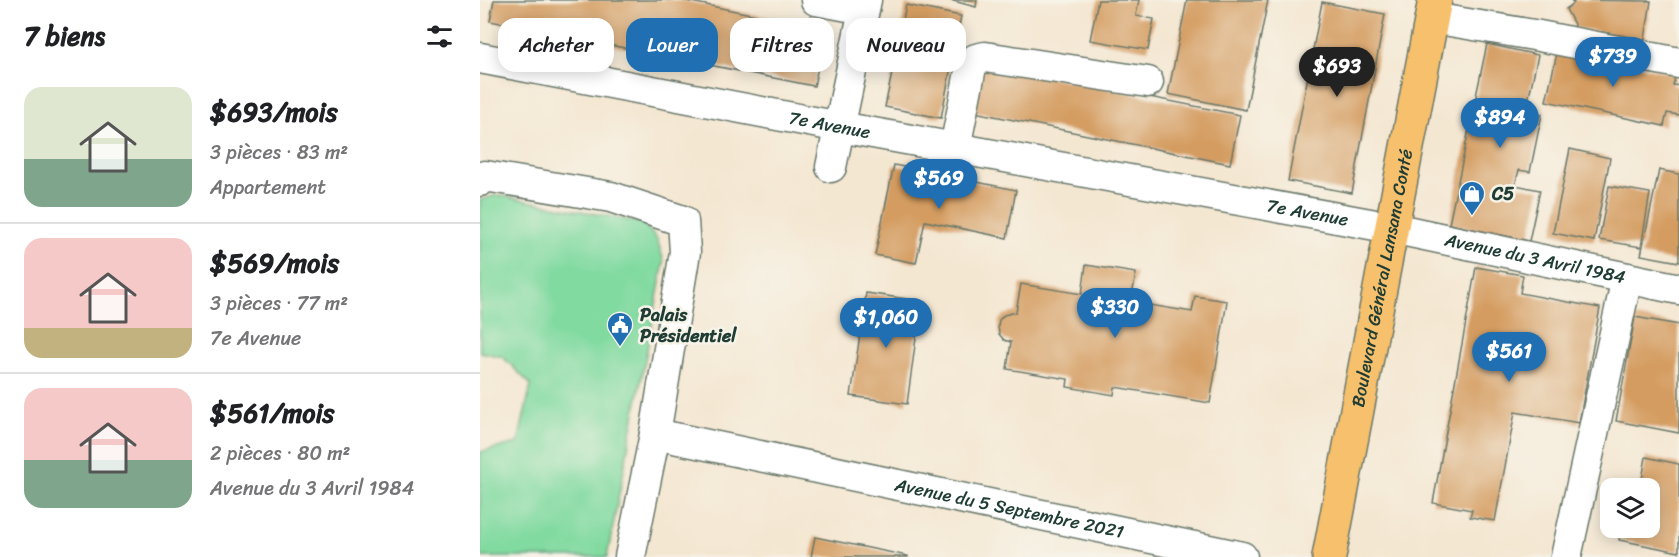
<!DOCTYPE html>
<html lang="fr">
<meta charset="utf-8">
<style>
body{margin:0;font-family:Sriracha,sans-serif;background:#f6f6f6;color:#202124;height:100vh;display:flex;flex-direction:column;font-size:22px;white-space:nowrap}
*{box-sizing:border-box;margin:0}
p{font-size:20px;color:#757577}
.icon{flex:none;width:33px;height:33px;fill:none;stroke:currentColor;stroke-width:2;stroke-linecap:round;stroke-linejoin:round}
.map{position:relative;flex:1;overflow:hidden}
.drawer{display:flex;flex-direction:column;background:#fff;width:480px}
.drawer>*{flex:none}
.hud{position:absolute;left:18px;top:18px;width:570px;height:54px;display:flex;gap:12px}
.fabs{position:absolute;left:1120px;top:478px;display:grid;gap:12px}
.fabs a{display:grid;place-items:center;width:60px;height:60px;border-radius:12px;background:#fff;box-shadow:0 3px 15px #0003;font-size:30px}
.price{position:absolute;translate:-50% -51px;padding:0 14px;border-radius:21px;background:#1f6fb2;color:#fff;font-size:20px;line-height:39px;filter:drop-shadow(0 2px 3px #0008)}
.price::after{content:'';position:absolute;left:50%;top:36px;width:18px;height:14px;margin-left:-9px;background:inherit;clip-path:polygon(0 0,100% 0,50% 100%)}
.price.current{background:#222;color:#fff}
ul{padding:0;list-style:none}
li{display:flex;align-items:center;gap:18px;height:150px;padding:0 24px}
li+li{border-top:2px solid #e0e0e0}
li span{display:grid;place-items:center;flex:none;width:168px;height:120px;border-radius:18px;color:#555}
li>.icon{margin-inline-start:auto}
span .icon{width:72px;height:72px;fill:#fffc;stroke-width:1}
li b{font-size:26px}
h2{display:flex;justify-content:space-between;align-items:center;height:72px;padding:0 24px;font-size:26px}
.chip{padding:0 21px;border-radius:18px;background:#fff;box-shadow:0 3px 15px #0003;font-size:21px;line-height:54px}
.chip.current{background:#1f6fb2;color:#fff}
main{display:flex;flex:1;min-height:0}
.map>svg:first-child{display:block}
</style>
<main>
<section class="drawer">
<h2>7 biens<svg class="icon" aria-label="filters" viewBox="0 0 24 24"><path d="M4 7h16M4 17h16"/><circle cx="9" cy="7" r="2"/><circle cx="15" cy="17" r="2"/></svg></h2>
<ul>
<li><span style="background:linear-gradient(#dfe7d0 60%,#7fa58c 0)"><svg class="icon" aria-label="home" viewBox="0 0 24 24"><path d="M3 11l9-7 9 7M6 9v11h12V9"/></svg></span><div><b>$693/mois</b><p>3 pièces · 83 m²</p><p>Appartement</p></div></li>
<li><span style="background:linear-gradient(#f6c9c9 75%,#c2b280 0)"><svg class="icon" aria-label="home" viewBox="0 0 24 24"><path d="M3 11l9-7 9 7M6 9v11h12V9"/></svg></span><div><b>$569/mois</b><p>3 pièces · 77 m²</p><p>7e Avenue</p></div></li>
<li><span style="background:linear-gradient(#f6c9c9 60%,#7fa58c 0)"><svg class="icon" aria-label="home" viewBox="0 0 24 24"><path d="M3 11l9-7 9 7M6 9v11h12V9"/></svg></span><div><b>$561/mois</b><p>2 pièces · 80 m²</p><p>Avenue du 3 Avril 1984</p></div></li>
</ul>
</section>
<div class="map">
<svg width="1199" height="557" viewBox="0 0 1199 557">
<rect width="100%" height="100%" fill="#f7f3e8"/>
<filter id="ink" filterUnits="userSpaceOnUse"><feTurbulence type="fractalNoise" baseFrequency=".0167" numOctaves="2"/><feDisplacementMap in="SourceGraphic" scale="12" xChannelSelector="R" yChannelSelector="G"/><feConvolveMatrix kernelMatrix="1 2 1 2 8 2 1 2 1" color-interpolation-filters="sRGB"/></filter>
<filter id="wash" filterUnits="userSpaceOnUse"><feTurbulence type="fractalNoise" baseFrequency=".008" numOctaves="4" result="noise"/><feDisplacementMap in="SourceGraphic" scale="24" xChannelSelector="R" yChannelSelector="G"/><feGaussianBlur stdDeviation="1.35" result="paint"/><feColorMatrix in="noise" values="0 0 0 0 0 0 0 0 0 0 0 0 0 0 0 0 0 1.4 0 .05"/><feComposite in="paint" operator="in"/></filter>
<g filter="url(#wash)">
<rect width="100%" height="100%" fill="#f4e7d2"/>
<path fill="#81daa0" stroke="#508c6a" stroke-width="1.5" d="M17,195L163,223L177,239L184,262L127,557H0V452L38,443L51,385L23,357L0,352V200Z"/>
<g id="blocks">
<path fill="#d49c61" d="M14,0H201L346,29L334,86L10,21Z
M470,0H497L496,7Z
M618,0H659L656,16L674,19L668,50L610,40Z
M707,0H788L766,110L688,94Z
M1091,0L1171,1L1165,39L1096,28L1086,9L1094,3Z
M842,2L905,14L872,193L808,181Z
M426,5L481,16L461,118L405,107Z
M1007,44L1058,55L1046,110L1062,114L1050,172L1039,170L1035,185L1060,190L1049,241L969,224Z
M1078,49L1196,74L1193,85L1199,86V115L1187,113L1184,126L1066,101Z
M504,64L760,115L750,164L494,112Z
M1090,149L1130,158L1114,241L1073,233Z
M414,165L536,190L527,238L445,221L436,263L395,255Z
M1179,170L1199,174V262L1161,255Z
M1129,186L1170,193L1161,247L1119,240Z
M606,265L656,273L651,302L712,312L715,296L747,301L730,403L635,387L634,395L587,387L588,379L527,369L531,342L524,340L519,334L518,326L519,320L524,315L536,312L541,284L602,294Z
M996,267L1043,275L1040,293L1120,308L1099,423L1035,412L1015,521L990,517L992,510L953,503Z
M386,293L441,301L427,404L371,396Z
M1155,317L1199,325V433L1136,421Z
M1166,457L1199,464V552L1139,540L1141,528H1170V489H1149L1150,483L1161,485Z
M335,537L428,556V557H331Z"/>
</g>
</g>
<g filter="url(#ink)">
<use href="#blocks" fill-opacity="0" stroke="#6a786b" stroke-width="1.5"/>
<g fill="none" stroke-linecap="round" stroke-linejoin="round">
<defs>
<g id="minor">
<path d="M336,0L384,9"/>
<path d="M952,18L1054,35L1199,63"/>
<path id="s1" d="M0,58L360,127L912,228L1199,289"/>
<path d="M475,148L491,67L496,59L505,57L668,82"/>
<path d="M351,167L386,0"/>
<path d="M0,181L5,176L131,197L203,221L205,252L175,434L150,557"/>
<path id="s2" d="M175,434L762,557"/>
<path d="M1086,557L1147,278"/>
</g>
<g id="major">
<path id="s3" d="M849,557L955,0"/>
</g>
</defs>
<use href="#minor" stroke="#6a786b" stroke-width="33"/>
<use href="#major" stroke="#6a786b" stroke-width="36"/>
<use href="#minor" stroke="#fff" stroke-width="30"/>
<use href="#major" stroke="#f7c06c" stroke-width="33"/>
</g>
</g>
<defs>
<symbol id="shop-pin" viewBox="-11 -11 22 30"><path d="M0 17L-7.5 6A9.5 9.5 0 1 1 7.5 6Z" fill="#1f6fb2" stroke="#f7f3e8"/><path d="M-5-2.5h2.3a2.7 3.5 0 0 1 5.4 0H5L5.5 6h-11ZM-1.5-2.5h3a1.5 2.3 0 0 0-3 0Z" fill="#fff"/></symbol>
<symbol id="civic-pin" viewBox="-11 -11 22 30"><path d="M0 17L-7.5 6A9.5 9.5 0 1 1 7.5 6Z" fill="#1f6fb2" stroke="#f7f3e8"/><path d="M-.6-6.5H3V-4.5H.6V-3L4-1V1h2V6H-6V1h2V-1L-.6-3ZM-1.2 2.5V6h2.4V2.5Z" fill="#fff"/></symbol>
</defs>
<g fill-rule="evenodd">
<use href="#shop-pin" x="977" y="179" width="30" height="40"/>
<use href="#civic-pin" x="125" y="310" width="30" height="40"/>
</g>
<g text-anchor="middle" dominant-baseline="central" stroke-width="5" stroke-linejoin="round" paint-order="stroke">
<g font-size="18" fill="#1f3d34" stroke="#f7f3e8">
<text stroke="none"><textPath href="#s1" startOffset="356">7e Avenue</textPath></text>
<text stroke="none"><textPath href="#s1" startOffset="842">7e Avenue</textPath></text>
<text stroke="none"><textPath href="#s1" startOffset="1074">Avenue du 3 Avril 1984</textPath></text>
<text stroke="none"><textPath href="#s3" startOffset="284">Boulevard Général Lansana Conté</textPath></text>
<text stroke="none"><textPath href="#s2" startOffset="362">Avenue du 5 Septembre 2021</textPath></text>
</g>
<g font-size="18" font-weight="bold" fill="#1f3d34" stroke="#f7f3e8" text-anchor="start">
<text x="1012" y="194">C5</text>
<text x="160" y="315">Palais<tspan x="160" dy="21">Présidentiel</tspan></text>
</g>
</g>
</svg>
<div class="fabs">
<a><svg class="icon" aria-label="layers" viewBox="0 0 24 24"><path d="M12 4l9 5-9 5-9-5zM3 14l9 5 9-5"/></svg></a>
</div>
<b class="price" style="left:1133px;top:88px">$739</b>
<b class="price current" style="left:857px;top:98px">$693</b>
<b class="price" style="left:1020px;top:149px">$894</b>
<b class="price" style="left:459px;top:210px">$569</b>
<b class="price" style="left:635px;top:339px">$330</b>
<b class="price" style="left:406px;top:349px">$1,060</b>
<b class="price" style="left:1029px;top:383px">$561</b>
<div class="hud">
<a class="chip">Acheter</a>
<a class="chip current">Louer</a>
<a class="chip">Filtres</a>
<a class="chip">Nouveau</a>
</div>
</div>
</main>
